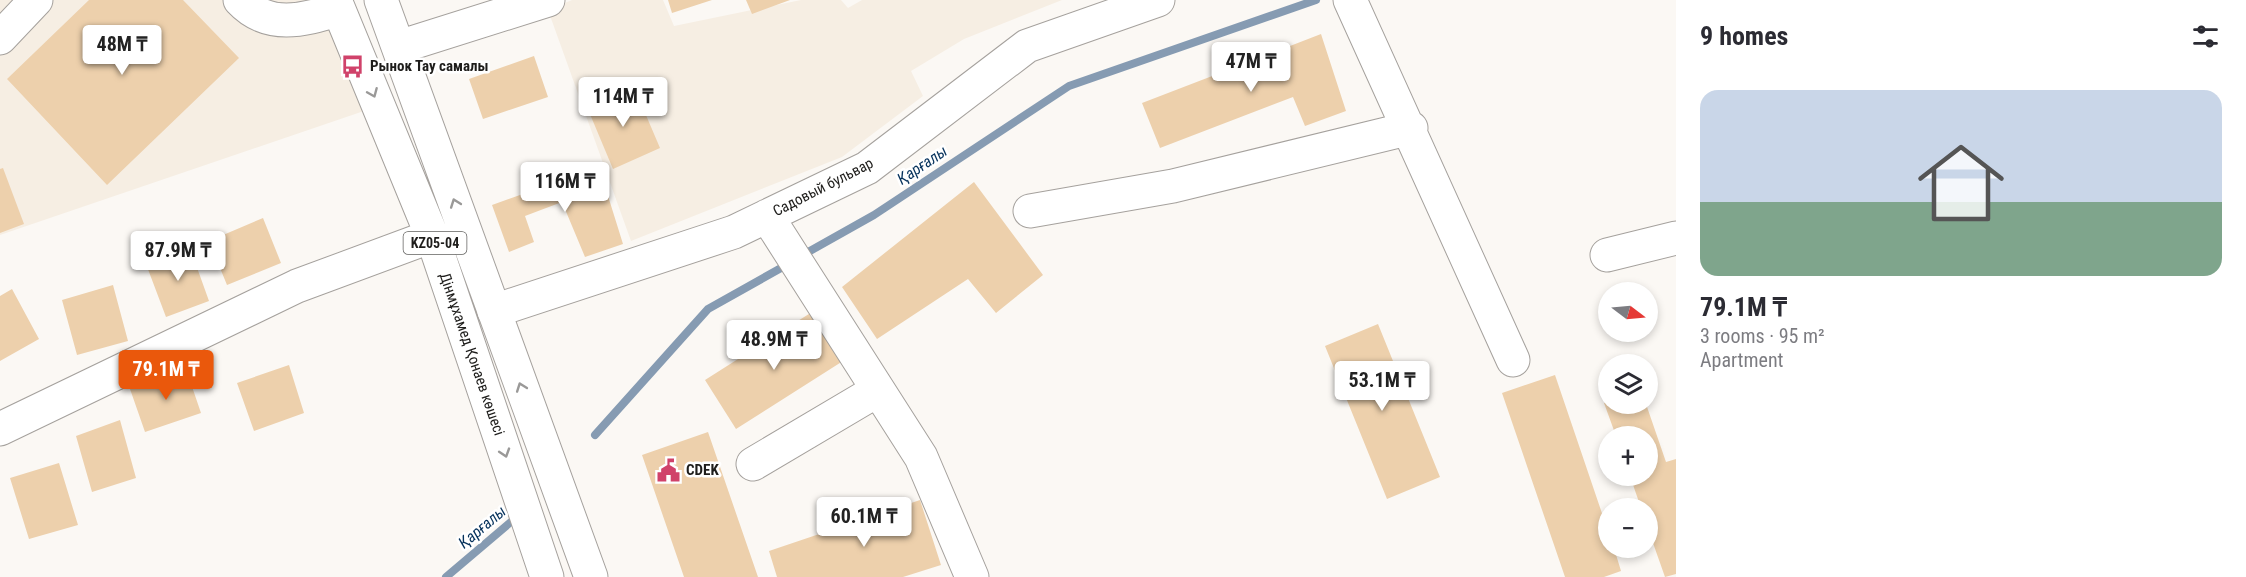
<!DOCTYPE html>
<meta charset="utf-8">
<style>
body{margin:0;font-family:"Roboto Condensed",sans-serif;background:#f7f7f7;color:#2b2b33;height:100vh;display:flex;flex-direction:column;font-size:22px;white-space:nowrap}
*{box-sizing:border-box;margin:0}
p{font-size:20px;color:#7c7c81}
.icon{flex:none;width:33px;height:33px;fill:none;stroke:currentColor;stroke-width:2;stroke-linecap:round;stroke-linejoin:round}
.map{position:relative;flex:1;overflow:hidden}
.sheet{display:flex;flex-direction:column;background:#fff;width:570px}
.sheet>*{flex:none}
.needle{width:39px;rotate:106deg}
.tools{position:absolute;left:1598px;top:282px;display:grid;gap:12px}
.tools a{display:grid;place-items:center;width:60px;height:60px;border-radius:50%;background:#fff;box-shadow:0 3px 9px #0003;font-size:30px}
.price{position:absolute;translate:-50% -51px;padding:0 14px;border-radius:6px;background:#fff;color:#222;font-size:20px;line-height:39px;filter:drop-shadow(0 2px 3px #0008)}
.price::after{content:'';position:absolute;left:50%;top:36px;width:18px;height:14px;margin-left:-9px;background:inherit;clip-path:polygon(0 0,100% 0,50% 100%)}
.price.on{background:#ea580c;color:#fff}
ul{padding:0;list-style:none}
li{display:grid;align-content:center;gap:12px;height:318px;padding:0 24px}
li span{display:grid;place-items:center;height:186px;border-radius:18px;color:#555}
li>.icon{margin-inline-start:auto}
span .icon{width:108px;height:108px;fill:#fffc;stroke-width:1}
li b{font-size:26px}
h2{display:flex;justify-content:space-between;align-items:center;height:72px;padding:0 24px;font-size:26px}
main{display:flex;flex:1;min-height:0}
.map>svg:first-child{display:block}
</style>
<main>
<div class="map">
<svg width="1676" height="577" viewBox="0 0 1676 577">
<rect width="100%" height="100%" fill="#fbf8f4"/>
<path fill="#f6eee3" d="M0,0H353L385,107L361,112L0,235Z
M572,0H663L674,26L801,0H841L848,8L862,0H1062L964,39L911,71L923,96L842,157L631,241L548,10Z"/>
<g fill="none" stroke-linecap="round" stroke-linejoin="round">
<path stroke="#869bb2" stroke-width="8" d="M801,256L874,215L1069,86L1316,0
M595,435L708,309L790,263
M446,577L519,515"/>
</g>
<path fill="#edd0ac" d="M89,0H183L239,58L107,185L7,79Z
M668,0H712L672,13Z
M746,0H790L752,14Z
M1321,34L1346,111L1305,126L1293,97L1160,148L1142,103Z
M534,56L548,97L483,119L469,79Z
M634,87L660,148L613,169L587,107Z
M599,167L623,244L585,257L562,202L525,216L534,242L509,252L492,205Z
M3,168L24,224L0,233V169Z
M974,182L1043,275L996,313L968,279L877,339L842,287Z
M263,218L281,263L227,285L209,241Z
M190,248L209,301L166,317L146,264Z
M113,285L128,341L77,355L62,300Z
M12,289L39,339L0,361V296Z
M812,312L843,361L736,429L705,380Z
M1378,324L1440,477L1387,499L1325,346Z
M289,365L304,413L254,431L237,383Z
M186,369L201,413L145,432L130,389Z
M1555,375L1608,531V548H1614L1621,571L1604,577H1565L1502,393Z
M1608,402L1646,404L1666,462L1676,459V574L1665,577L1647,526V508H1641L1630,476H1647V436H1616L1604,403Z
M120,420L136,478L92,492L76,436Z
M708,432L758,577H684L642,455Z
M59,463L78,525L29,539L10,478Z
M920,500L941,565L903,577H777L769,551Z"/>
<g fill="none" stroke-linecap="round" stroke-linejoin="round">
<defs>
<path id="minor" d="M240,0C268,30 303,20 338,10
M1350,0L1513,360
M0,38L36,0
M399,47L548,0
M1030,211L1173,186L1411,128
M767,216L921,457L972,577
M1607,255L1676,238
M494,311L734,232L867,168L1027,46L1158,0
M0,429L297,286L432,236
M753,464L878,390"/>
<path id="major" d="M335,0L432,236L547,577
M381,0L591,577"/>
</defs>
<use href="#minor" stroke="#a5a19d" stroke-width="35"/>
<use href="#major" stroke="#a5a19d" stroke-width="35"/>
<use href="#minor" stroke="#fff" stroke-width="33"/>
<use href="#major" stroke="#fff" stroke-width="33"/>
</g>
<defs><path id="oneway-chevron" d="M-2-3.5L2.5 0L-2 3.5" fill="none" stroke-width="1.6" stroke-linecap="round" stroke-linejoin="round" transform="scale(1.5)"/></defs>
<g stroke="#9a9998">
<use href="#oneway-chevron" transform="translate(373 93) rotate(67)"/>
<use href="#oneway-chevron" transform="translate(455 203) rotate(-110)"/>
<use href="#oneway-chevron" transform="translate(521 387) rotate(-110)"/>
<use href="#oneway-chevron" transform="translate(505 453) rotate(72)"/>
</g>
<defs>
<symbol id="bus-bare" viewBox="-9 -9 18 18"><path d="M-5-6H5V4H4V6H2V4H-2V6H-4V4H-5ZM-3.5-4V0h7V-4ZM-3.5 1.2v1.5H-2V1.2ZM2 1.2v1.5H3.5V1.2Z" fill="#d0426a" stroke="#fff" stroke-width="2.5" paint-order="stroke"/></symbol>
<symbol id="civic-bare" viewBox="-9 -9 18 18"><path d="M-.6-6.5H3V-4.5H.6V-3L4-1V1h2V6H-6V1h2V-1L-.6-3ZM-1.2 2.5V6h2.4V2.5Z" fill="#d0426a" stroke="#fff" stroke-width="2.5" paint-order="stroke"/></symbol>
</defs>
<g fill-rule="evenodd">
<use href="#bus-bare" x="336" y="50" width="33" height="33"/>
<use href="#civic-bare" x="652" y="454" width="33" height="33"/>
</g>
<g text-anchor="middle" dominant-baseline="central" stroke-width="5" stroke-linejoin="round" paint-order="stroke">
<rect fill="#fff" stroke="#62615f" stroke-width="1.5" x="403.5" y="232" width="63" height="22" rx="4.5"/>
<g font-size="14" font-weight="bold" fill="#1e1d1b">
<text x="435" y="243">KZ05-04</text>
</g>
<g font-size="15" font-weight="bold" fill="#1e1d1b" stroke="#fff" text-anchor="start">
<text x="370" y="66">Рынок Тау самалы</text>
<text x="686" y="470">CDEK</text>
</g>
<g font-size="15" fill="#1e1d1b" stroke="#fff">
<text transform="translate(823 187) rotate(-27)">Садовый бульвар</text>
<text transform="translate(472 354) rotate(71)">Дінмұхамед Қонаев көшесі</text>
</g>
<g font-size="16" font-style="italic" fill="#05315b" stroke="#fff">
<text transform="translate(922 165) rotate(-34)">Қарғалы</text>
<text transform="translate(482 527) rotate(-40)">Қарғалы</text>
</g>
</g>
</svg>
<div class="tools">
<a><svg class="needle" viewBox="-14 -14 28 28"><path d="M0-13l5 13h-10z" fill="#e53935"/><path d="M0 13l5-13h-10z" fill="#7c7c81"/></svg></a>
<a><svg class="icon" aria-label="layers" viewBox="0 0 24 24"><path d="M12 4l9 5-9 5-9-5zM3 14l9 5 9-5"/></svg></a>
<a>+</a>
<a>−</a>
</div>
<b class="price" style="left:122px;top:76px">48M ₸</b>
<b class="price" style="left:1251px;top:93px">47M ₸</b>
<b class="price" style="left:623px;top:128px">114M ₸</b>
<b class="price" style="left:565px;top:213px">116M ₸</b>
<b class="price" style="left:178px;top:282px">87.9M ₸</b>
<b class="price" style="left:774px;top:371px">48.9M ₸</b>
<b class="price on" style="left:166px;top:401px">79.1M ₸</b>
<b class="price" style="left:1382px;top:412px">53.1M ₸</b>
<b class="price" style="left:864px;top:548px">60.1M ₸</b>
</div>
<section class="sheet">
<h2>9 homes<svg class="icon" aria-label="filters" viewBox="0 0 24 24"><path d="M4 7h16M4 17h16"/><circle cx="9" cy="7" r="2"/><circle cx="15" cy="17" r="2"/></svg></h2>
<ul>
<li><span style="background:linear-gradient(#c9d6e8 60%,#7fa58c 0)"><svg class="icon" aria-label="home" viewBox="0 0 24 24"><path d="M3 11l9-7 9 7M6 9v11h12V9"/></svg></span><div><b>79.1M ₸</b><p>3 rooms · 95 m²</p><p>Apartment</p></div></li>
</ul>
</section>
</main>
